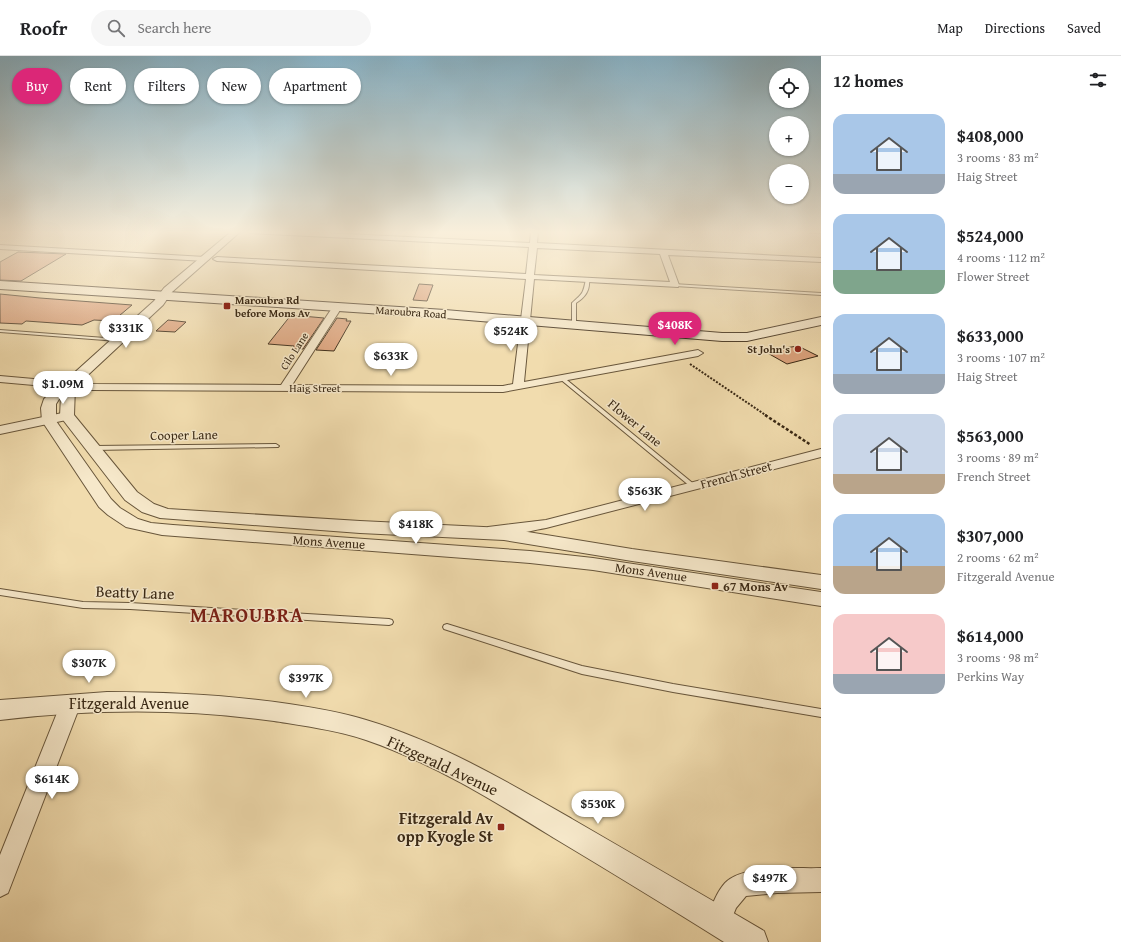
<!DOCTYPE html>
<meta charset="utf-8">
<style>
body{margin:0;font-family:"Gentium Book Plus",serif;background:#f6f6f6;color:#202124;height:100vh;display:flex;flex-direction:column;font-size:15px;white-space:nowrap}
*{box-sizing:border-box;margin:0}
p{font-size:13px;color:#757577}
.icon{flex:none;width:22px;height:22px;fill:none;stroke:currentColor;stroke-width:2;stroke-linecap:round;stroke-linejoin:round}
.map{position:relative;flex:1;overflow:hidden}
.details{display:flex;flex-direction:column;background:#fff;width:300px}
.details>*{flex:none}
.guide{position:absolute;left:12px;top:12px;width:380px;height:36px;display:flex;gap:8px}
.controls{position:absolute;left:769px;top:12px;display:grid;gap:8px}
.controls a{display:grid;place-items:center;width:40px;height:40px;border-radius:50%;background:#fff;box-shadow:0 1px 3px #0004;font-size:20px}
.price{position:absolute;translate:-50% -34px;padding:0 9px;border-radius:14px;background:#fff;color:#222;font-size:13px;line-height:26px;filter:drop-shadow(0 1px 2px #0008)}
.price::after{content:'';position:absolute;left:50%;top:24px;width:12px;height:9px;margin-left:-6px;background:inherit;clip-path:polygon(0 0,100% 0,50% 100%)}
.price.selected{background:#db2777;color:#fff}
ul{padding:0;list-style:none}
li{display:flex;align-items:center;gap:12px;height:100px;padding:0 12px}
li span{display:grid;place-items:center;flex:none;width:112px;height:80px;border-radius:12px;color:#555}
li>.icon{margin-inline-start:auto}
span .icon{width:48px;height:48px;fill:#fffc;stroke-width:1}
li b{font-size:17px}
h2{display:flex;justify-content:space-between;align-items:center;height:48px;padding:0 12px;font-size:17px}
.chip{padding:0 14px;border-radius:18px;background:#fff;box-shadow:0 1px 3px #0004;font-size:14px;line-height:36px}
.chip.selected{background:#db2777;color:#fff}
header{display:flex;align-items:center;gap:24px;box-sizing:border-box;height:56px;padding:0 20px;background:#fff;border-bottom:1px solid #e0e0e0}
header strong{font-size:19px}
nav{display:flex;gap:22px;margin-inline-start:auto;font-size:14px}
.search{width:280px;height:36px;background:#f6f6f6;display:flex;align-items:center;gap:10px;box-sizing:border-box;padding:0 14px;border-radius:22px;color:#757577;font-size:15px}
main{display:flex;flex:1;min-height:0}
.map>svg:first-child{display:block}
</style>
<header>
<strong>Roofr</strong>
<div class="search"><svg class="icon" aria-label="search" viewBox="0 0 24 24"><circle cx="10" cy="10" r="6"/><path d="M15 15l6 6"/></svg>Search here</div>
<nav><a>Map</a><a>Directions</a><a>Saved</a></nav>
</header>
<main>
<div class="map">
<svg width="821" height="886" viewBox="0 0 821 886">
<rect width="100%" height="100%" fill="#f1dcae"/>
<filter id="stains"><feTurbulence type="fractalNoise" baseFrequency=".005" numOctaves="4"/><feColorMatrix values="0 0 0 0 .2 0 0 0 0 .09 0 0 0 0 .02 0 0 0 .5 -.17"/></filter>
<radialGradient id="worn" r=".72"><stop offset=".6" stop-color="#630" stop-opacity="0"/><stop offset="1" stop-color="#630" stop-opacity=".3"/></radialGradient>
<path fill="#dda47e" stroke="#3a2915" d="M18,196L66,198L21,225L0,224V206Z
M419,228L433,229L427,245L413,244Z
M0,238L40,242L132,249L113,265L94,264L82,269L26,265L22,268L0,267Z
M291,259L324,262L303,293H292L294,290L268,288Z
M337,262L347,263L346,265H351L334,295L316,294Z
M168,264L186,266L175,276L156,275Z
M798,290L818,300L787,308L764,295Z"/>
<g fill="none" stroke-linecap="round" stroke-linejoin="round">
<defs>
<path id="service" d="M586,223L589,224C590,235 585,241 576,247V269L572,270V247C583,237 583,238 586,223Z
M673,228L821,237V239L675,230L673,229Z
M0,274L118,283L120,284L118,285L0,276Z
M562,320L695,429L696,430L695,431H691L560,323L559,322Z
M276,388L279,390L278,391L93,394L90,392L93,390Z
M0,533L83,546L130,547L389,563L392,564L393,566L392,568L389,569L130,553L83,552L0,539Z
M447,568L582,610L673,628L821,653V661L673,636L582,618L444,573L443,571L444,569Z"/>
<path id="minor" d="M247,175H285L530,187L531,175H538L537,187L821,202V206L668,199L679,229L678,231L534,223L524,326L698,294L703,297L698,300L503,336L90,334L0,326V320L90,328L281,329L334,249L337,248L342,251L292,329L503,330L513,328L526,223L217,205L213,203L217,201L526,218L529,191L251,177ZM537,192L660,198L670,226L534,219Z
M767,175H777L770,177Z
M807,175H821V177H811Z
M0,189L205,201L209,203L205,205L0,193Z
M67,356L71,357L73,360L71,363L0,378V370Z
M821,393V401L546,472C528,475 506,482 488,477L486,474L488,471L546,464Z
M71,639L78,642L81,647L8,837L0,841V799L61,647L64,642Z
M821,812V836L777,837L746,840L736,852L727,874L718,877L709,874L706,865C711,852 716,837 725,827C744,808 796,813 821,812Z"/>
<path id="tertiary" d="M232,175H241L172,236L163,249L75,331L74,359L137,436L154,448L168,453L360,465L504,472L632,493L821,519V533L632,505L504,484L360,477L160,462L142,456L125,444L60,360L61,340L56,348V365L111,443L120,452L138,463L151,467L173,469L530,495L593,502L821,536V550L593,514L530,507L162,479L126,471L108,459L99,451L42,365L41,352L44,343L53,334L63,327L154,245L164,232Z
M107,636C168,636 228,639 289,648C315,652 341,656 366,664C439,686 506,725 572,763C636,800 700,837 764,875L768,886H724C668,851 611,816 554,782C494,745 433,707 366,684C336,674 305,670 274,665C182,652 92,653 0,664V644Z"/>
<path id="secondary" d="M0,225L445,254L722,277H747L821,261V269L747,285H722L445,262L0,233Z"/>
</defs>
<use href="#service" stroke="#68563b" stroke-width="2"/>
<use href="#minor" stroke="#68563b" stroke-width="2"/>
<use href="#tertiary" stroke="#68563b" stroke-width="2"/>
<use href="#secondary" stroke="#3a2915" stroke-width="2"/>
<path stroke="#3a2915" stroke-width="2" stroke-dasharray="2 1.5" stroke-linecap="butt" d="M690,308L767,360"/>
<path stroke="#3a2915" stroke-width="2.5" stroke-dasharray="3 2" stroke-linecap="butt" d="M765,359L811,389"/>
<use href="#service" fill="#f6e8ca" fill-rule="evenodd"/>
<use href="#minor" fill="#f6e8ca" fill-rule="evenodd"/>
<use href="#tertiary" fill="#f6e8ca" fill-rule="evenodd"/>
<use href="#secondary" fill="#f6e8ca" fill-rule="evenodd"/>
</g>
<linearGradient id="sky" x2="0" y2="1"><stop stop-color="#89b7ce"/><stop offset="0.59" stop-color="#f9efdb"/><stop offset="1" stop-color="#f9efdb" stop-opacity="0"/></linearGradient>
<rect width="821" height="299" fill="url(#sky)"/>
<g fill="#8f2418" stroke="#f6e8ca" stroke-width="1.5">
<rect x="223" y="246" width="8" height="8" rx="2"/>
<circle cx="798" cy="293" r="4"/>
<rect x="711" y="526" width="8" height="8" rx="2"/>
<rect x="497" y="767" width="8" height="8" rx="2"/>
</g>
<g text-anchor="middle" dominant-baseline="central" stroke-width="3" stroke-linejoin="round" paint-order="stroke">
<g font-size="11" font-weight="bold" fill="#3a2915" stroke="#f6e8ca" text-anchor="start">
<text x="235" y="244">Maroubra Rd<tspan x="235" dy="13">before Mons Av</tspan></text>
<text x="790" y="293" text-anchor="end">St John's</text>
</g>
<g font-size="11" fill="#3a2915" stroke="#f6e8ca">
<text transform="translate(411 256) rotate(4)">Maroubra Road</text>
<text transform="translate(294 295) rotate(-57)">Cilo Lane</text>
<text x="315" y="332">Haig Street</text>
</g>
<g font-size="13" fill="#3a2915" stroke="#f6e8ca">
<text transform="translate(635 367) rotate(40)">Flower Lane</text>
<text transform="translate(184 379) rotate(-1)">Cooper Lane</text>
<text transform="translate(736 419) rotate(-15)">French Street</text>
<text transform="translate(329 486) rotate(4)">Mons Avenue</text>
<text transform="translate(651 516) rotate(8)">Mons Avenue</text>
</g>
<g font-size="13" font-weight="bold" fill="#3a2915" stroke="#f6e8ca" text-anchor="start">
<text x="723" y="530">67 Mons Av</text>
</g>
<g font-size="16" fill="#3a2915" stroke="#f6e8ca">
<text transform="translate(135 536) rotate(2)">Beatty Lane</text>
<text x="129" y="647">Fitzgerald Avenue</text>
<text transform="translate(443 709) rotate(25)">Fitzgerald Avenue</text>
</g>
<g font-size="16" font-weight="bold" fill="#3a2915" stroke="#f6e8ca" text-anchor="end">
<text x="493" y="762">Fitzgerald Av<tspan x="493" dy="18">opp Kyogle St</tspan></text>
</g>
<g font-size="20" font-weight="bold" letter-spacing="1" fill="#7a1f14" stroke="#f6e8ca">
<text x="247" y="558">MAROUBRA</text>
</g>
</g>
<rect width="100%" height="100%" filter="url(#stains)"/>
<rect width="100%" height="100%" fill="url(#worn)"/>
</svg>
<div class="controls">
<a><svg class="icon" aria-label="locate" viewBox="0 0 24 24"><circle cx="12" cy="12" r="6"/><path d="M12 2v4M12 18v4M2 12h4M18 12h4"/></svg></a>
<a>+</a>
<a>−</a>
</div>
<b class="price selected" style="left:675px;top:290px">$408K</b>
<b class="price" style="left:126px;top:293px">$331K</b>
<b class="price" style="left:511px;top:296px">$524K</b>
<b class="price" style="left:391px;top:321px">$633K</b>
<b class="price" style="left:63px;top:349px">$1.09M</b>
<b class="price" style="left:645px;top:456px">$563K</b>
<b class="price" style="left:416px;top:489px">$418K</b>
<b class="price" style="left:89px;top:628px">$307K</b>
<b class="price" style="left:306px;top:643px">$397K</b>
<b class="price" style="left:52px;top:744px">$614K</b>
<b class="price" style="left:598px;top:769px">$530K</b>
<b class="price" style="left:770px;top:843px">$497K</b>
<div class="guide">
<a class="chip selected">Buy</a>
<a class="chip">Rent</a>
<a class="chip">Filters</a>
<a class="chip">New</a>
<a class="chip">Apartment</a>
</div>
</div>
<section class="details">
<h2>12 homes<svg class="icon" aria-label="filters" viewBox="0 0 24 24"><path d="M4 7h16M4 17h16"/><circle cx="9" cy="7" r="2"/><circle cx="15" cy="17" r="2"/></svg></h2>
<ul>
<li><span style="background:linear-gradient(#a9c7e8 75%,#9aa5b1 0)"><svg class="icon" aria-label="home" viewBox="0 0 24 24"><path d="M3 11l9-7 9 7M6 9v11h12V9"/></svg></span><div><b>$408,000</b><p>3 rooms · 83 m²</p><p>Haig Street</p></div></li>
<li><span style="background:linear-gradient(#a9c7e8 70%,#7fa58c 0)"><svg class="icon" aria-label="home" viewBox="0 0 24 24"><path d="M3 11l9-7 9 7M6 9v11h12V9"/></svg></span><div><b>$524,000</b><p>4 rooms · 112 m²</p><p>Flower Street</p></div></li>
<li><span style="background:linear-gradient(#a9c7e8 75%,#9aa5b1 0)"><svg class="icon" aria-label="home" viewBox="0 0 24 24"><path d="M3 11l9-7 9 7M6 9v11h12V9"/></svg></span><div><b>$633,000</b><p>3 rooms · 107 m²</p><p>Haig Street</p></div></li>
<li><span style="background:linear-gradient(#c9d6e8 75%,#b9a48a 0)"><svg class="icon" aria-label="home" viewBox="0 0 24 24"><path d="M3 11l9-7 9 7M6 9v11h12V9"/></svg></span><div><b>$563,000</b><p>3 rooms · 89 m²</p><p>French Street</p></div></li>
<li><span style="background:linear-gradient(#a9c7e8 65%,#b9a48a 0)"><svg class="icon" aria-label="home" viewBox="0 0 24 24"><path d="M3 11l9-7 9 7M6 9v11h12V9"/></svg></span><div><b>$307,000</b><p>2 rooms · 62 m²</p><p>Fitzgerald Avenue</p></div></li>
<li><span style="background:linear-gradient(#f6c9c9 75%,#9aa5b1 0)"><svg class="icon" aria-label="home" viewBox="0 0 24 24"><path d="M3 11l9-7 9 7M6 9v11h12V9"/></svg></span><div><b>$614,000</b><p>3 rooms · 98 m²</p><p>Perkins Way</p></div></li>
</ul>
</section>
</main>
